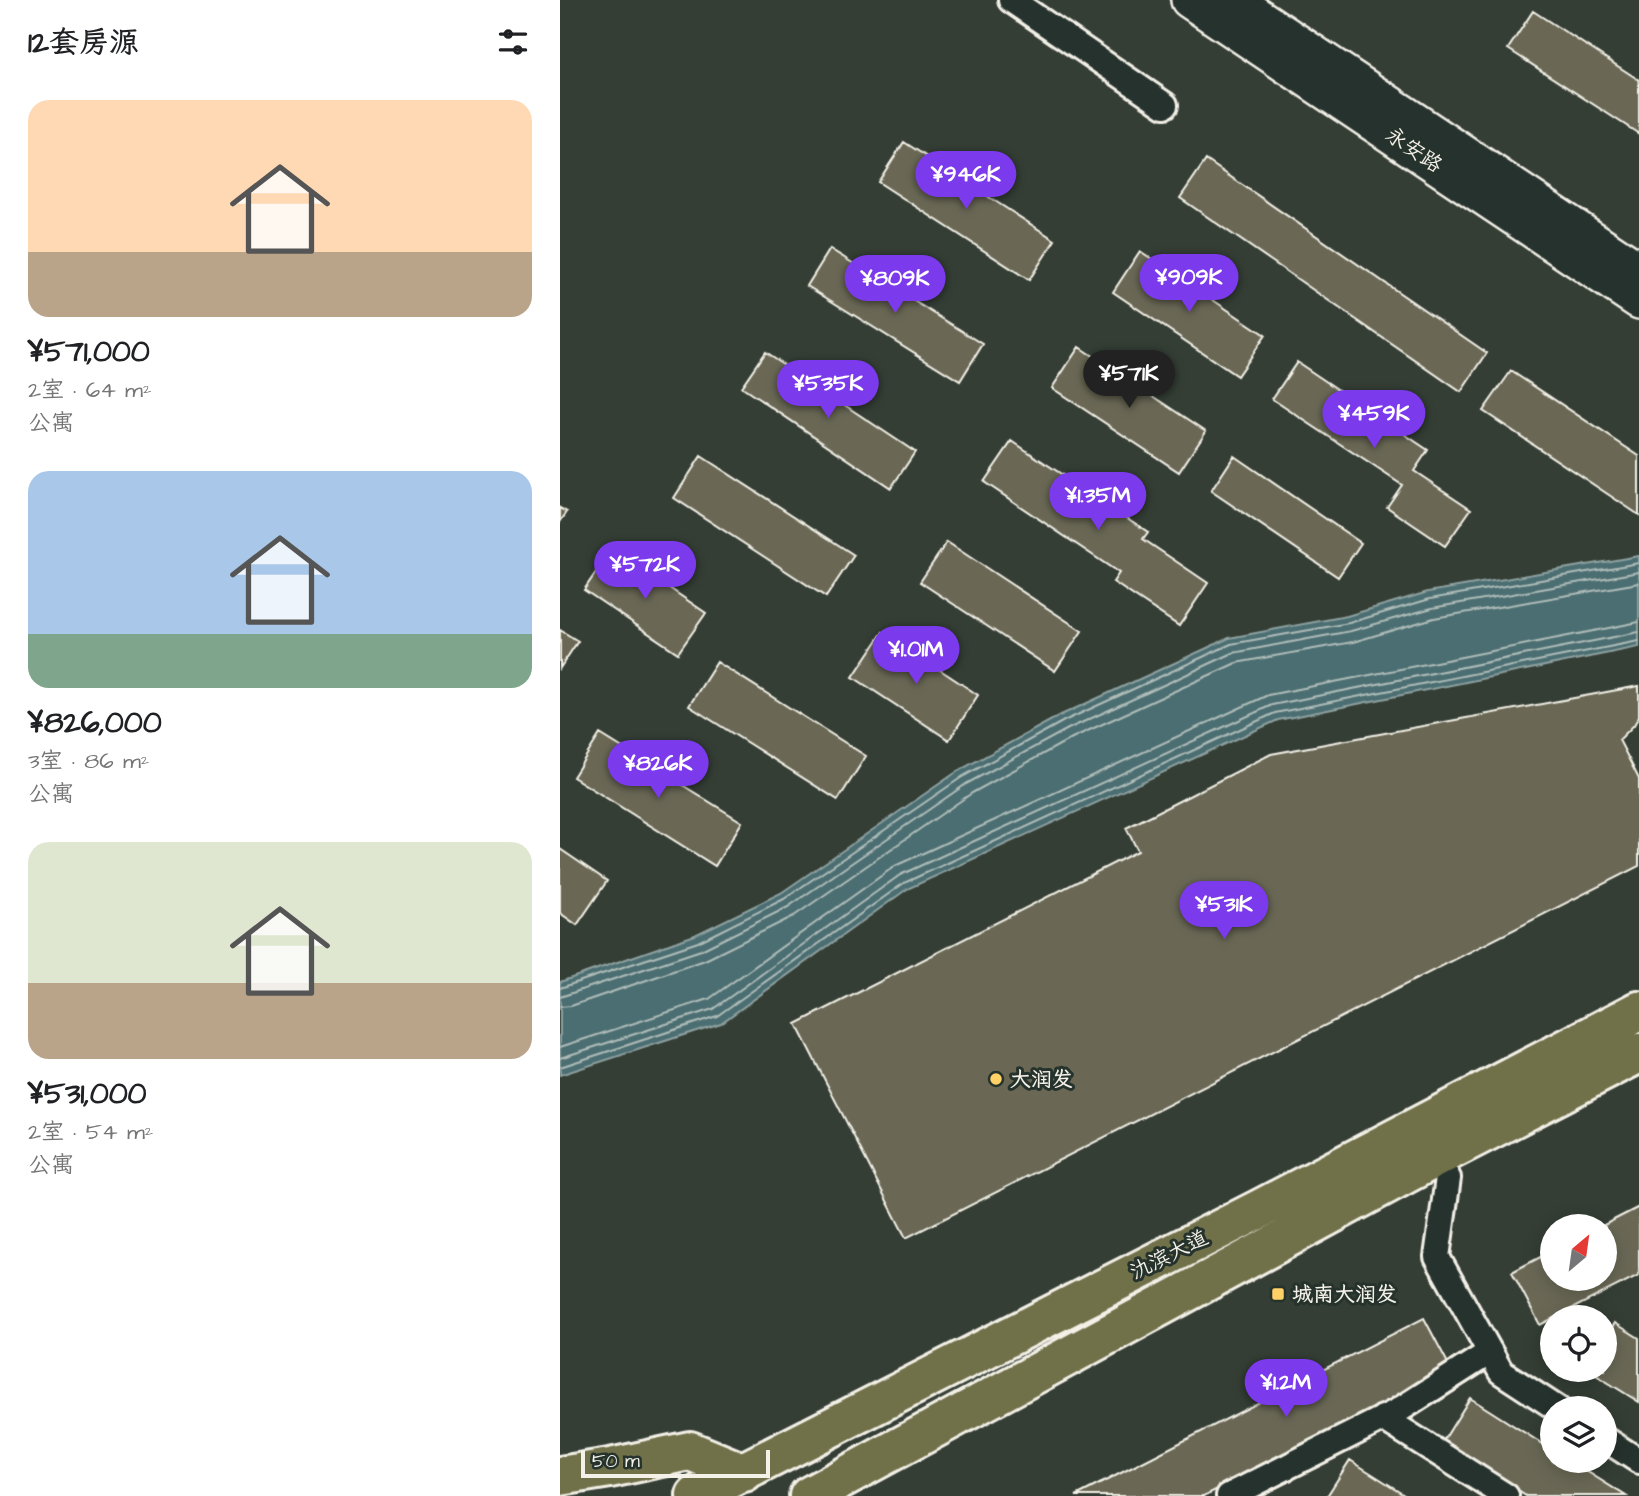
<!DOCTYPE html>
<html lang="zh">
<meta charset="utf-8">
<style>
body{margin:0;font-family:"Architects Daughter","LXGW WenKai TC",sans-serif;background:#f6f6f6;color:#202124;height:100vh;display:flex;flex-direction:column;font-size:26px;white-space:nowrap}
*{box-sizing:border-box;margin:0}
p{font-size:23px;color:#757577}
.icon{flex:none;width:38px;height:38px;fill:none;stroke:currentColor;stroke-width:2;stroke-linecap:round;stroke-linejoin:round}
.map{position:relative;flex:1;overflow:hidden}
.details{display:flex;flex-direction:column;background:#fff;width:560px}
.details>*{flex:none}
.needle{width:46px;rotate:29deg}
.tools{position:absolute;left:980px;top:1214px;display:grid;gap:14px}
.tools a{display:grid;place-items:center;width:77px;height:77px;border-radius:50%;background:#fff;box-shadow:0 4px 18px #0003;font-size:35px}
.scale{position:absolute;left:21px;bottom:18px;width:189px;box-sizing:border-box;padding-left:7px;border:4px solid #f4f1e8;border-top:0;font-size:19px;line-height:24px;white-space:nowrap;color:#f4f1e8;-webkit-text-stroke:5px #26332d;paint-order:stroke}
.price{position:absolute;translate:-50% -60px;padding:0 16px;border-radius:24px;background:#7c3aed;color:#fff;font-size:23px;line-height:46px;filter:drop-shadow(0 2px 4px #0008)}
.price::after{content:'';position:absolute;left:50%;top:42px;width:21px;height:16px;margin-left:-10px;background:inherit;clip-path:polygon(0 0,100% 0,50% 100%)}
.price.on{background:#222;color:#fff}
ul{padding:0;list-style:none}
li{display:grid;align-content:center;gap:14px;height:371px;padding:0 28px}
li span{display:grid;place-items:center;height:217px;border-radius:21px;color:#555}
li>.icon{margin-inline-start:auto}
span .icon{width:126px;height:126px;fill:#fffc;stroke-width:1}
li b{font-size:30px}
h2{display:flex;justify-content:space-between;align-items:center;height:84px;padding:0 28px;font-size:30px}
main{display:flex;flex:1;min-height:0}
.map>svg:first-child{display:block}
</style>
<main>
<section class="details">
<h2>12套房源<svg class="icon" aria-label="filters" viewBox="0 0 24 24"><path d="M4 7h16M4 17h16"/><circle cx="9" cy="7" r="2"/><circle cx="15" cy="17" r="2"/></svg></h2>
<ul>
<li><span style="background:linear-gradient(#ffd9b3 70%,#b9a48a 0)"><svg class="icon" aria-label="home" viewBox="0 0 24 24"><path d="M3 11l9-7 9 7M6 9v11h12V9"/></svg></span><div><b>¥571,000</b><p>2室 · 64 m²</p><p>公寓</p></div></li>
<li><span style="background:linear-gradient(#a9c7e8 75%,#7fa58c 0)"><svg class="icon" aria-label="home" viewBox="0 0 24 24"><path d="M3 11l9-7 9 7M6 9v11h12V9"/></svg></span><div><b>¥826,000</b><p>3室 · 86 m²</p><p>公寓</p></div></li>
<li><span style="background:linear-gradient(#dfe7d0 65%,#b9a48a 0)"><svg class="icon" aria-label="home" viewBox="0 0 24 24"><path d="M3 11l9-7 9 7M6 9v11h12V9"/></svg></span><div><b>¥531,000</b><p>2室 · 54 m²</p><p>公寓</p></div></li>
</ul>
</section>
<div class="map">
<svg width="1079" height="1496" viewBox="0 0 1079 1496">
<rect width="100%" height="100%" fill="#343e35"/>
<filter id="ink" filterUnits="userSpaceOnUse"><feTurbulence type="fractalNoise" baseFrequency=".0143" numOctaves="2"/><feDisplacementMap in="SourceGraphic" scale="14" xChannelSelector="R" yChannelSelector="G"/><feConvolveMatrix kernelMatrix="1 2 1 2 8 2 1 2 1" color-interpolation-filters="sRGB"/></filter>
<g filter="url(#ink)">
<path fill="#4b6e72" stroke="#8fa2a1" stroke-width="2" d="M1079,556V647L718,720L347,889L161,1023L0,1075V982L135,935L221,893L398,771L501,715L669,638L787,616L868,592Z"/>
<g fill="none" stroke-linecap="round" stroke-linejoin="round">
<path stroke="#b0bdb9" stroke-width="2" d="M0,988L138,942L224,899L402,777L504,721L671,644L789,623L870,599L1079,563
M0,997L141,950L228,907L406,784L508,729L673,653L791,631L872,608L1079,572
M0,1007L11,1006L145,960L234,916L412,793L512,738L676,663L793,642L874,618L1079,583
M0,1047L149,999L335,866L708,695L1079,622
M0,1058L153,1009L340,875L712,705L1079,632
M0,1067L157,1016L344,883L715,713L1079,641"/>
</g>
<path fill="#6a6854" stroke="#f4f1e8" stroke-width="2" d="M973,11L1079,80V134L948,49Z
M344,142L495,240L469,280L318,182Z
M646,160L927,353L901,392L620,198Z
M270,249L423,344L400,381L247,286Z
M580,251L705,335L677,376L553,292Z
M519,347L646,431L619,472L492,388Z
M205,352L355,452L331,488L181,387Z
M737,362L868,450L854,471L911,509L885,546L827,507L842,485L712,399Z
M951,371L1079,456V515L923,411Z
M452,441L588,532L583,539L648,583L619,626L553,582L559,573L424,482Z
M141,456L294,555L266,597L114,498Z
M674,456L801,543L778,577L651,491Z
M0,508L7,512L0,522Z
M387,542L522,631L495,671L360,582Z
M52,549L146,613L118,653L24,590Z
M0,630L18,641L0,668Z
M323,632L418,695L389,740L293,677Z
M157,662L306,756L278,800L129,706Z
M1079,686V716L1074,725L1059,740L1079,779V866L346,1238L236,1024L578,851L566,828L711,754Z
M40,734L182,822L155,866L13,777Z
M0,849L47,881L17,925L0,913Z
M1079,1207V1275L980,1325L952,1272L992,1251V1279H1045V1227H1040Z
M864,1318L891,1369L644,1496H516Z
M1055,1323L1079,1338V1402L1028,1370H1045V1339Z
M910,1398L992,1450V1461H1010L1066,1496H966L882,1443Z
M790,1460L847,1496H767Z"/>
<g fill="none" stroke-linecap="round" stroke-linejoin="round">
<defs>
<path id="street" d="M451,0L605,105
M875,1158L888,1178L877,1257L941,1372L998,1409
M823,1418L946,1496
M1045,1439L1079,1461
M669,1496L836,1412L930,1352"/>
<path id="secondary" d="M629,0L1079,301
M674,0L1079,270"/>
<path id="primary" d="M0,1476L50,1468L130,1451L184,1473
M136,1496L700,1209L1079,1011
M249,1496L875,1158L1079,1053"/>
</defs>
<use href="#street" stroke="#f4f1e8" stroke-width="30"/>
<use href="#secondary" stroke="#f4f1e8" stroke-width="40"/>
<use href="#primary" stroke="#f4f1e8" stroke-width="44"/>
<use href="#street" stroke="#26332d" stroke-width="24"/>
<use href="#secondary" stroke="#26332d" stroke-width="35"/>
<use href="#primary" stroke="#70704a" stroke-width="38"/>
</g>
</g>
<g fill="#ffd166" stroke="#26332d" stroke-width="2.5">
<circle cx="436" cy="1079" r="7"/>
<rect x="711" y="1287" width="14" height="14" rx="3.5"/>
</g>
<g text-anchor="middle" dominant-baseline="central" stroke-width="6" stroke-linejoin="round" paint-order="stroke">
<g font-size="21" fill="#f4f1e8" stroke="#26332d">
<text transform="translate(854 150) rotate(34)">永安路</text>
<text transform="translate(609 1255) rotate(-27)">氿滨大道</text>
</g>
<g font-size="21" font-weight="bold" fill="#f4f1e8" stroke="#26332d" text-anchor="start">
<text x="450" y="1079">大润发</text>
<text x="732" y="1294">城南大润发</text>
</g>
</g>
</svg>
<div class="tools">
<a><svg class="needle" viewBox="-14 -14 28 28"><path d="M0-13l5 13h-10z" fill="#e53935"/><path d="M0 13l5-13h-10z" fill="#757577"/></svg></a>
<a><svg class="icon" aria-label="locate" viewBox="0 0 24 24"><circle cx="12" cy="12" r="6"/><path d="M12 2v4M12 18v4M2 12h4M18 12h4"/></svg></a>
<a><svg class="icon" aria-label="layers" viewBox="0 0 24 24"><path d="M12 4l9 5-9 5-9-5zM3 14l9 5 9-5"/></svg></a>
</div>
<div class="scale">50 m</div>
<b class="price" style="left:406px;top:211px">¥946K</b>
<b class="price" style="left:629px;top:314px">¥909K</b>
<b class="price" style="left:335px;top:315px">¥809K</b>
<b class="price on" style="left:569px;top:410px">¥571K</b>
<b class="price" style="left:268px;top:420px">¥535K</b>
<b class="price" style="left:814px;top:450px">¥459K</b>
<b class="price" style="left:538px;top:532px">¥1.35M</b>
<b class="price" style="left:85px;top:601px">¥572K</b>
<b class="price" style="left:356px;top:686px">¥1.01M</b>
<b class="price" style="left:98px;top:800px">¥826K</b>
<b class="price" style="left:664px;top:941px">¥531K</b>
<b class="price" style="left:726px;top:1419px">¥1.2M</b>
</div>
</main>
